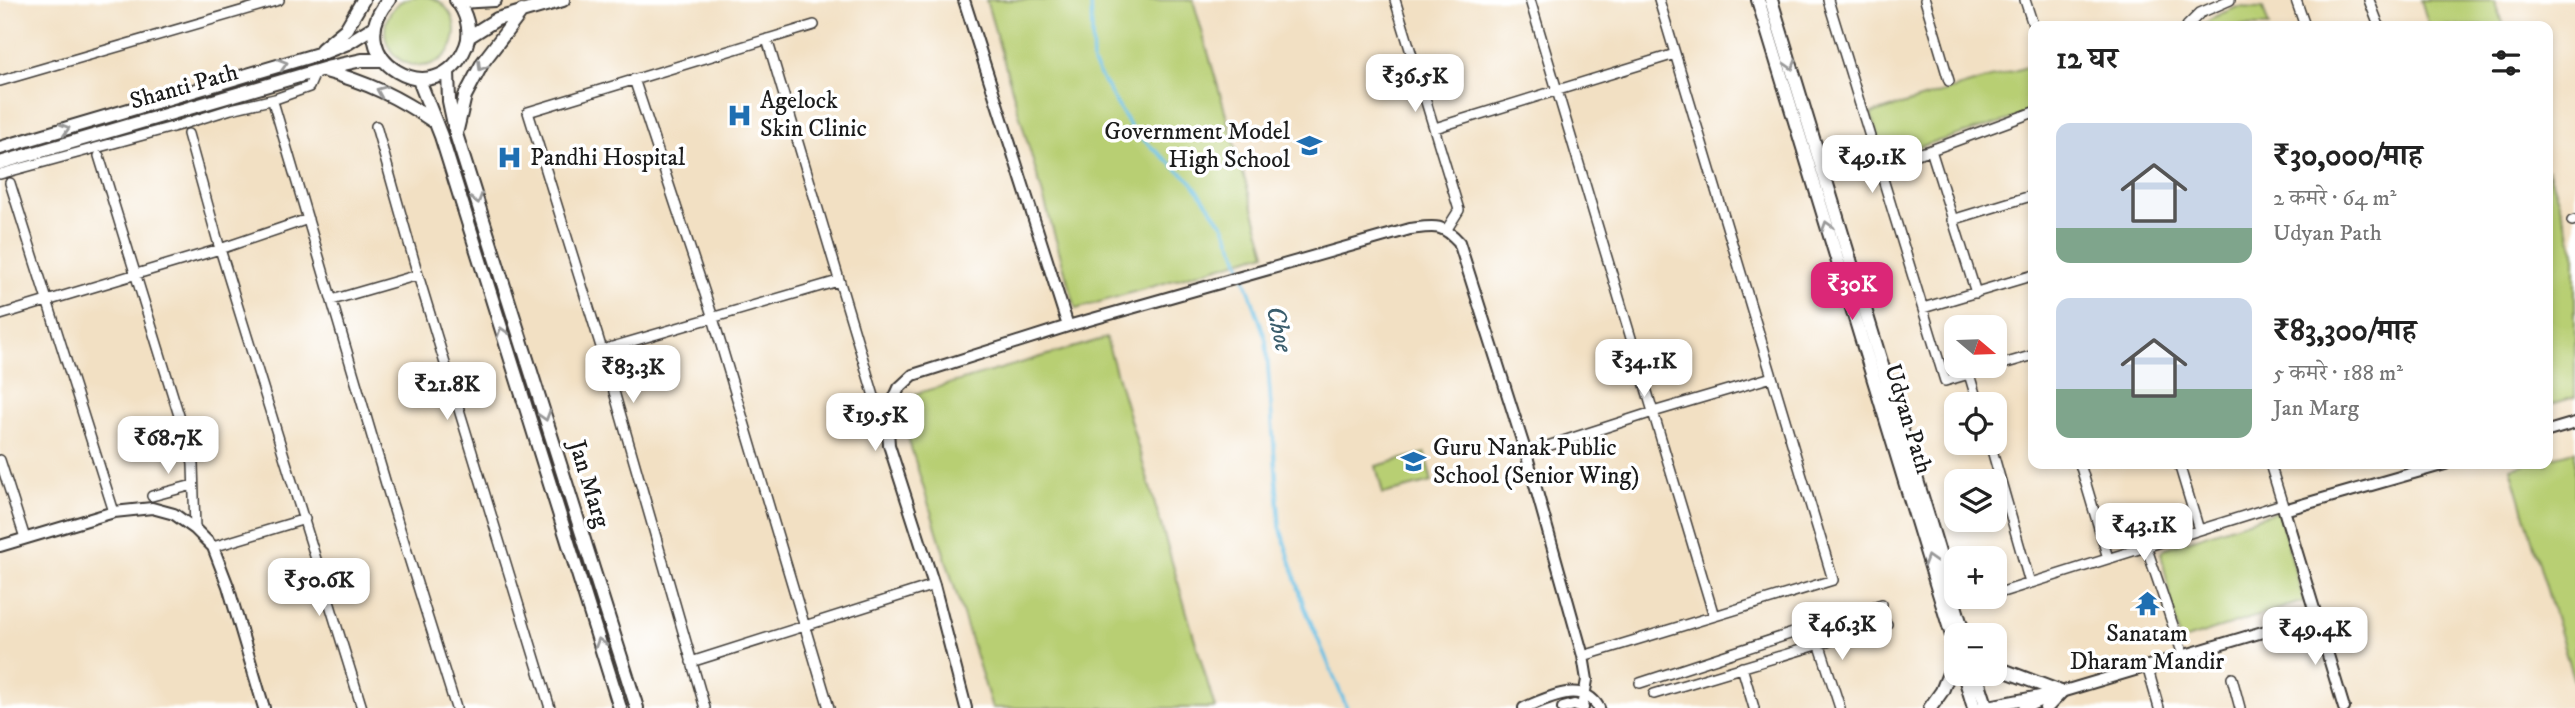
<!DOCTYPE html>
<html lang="hi">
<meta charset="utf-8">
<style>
body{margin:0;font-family:"IM FELL DW Pica","Noto Serif Devanagari",serif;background:#f2f2f2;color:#222;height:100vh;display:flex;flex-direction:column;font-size:26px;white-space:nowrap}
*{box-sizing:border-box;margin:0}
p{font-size:23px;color:#767676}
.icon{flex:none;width:38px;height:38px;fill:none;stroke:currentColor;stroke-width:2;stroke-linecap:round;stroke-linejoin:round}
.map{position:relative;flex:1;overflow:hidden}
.sheet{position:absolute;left:2028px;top:21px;width:525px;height:448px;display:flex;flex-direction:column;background:#fff;border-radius:14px;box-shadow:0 4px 10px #0003}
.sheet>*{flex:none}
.needle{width:46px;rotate:109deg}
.controls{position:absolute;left:1944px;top:315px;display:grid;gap:14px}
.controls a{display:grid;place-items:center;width:63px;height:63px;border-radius:14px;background:#fff;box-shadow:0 4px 10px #0003;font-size:35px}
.price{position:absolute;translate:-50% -60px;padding:0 16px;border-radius:14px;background:#fff;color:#222;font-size:23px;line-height:46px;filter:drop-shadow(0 2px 4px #0008)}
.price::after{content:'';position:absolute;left:50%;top:42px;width:21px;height:16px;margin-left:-10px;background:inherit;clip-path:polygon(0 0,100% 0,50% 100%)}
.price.on{background:#db2777;color:#fff}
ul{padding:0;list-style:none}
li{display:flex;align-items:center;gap:21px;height:175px;padding:0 28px}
li span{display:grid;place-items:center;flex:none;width:196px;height:140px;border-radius:14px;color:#555}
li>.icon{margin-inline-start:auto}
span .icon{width:84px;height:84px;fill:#fffc;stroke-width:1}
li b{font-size:30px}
h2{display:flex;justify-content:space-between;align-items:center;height:84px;padding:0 28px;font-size:30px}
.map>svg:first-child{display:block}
</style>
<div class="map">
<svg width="2575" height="708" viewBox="0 0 2575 708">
<rect width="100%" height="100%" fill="#fff"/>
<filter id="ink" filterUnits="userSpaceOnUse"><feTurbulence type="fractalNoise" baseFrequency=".0143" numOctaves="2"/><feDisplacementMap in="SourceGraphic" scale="14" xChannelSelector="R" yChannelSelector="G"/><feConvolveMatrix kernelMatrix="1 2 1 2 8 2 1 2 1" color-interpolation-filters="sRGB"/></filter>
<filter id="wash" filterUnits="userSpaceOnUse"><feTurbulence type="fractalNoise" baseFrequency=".00686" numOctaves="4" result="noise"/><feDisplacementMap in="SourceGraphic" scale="28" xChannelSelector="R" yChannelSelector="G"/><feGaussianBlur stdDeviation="1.57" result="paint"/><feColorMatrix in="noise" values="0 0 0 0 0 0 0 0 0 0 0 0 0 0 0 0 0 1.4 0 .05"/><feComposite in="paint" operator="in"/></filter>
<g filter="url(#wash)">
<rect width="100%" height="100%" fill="#f2e0c3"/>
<path fill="#b8cf73" stroke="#6a7648" stroke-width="2" d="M385 31a35 35 0 1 1 70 0a35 35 0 1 1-70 0Z
M986,0H1193L1266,253L1076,309Z
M2421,0H2494L2503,26H2429Z
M2237,7L2263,8L2269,26H2201L2216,16Z
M2033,65V113L1884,157L1871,114Z
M2548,169L2575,253V397L2548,405Z
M1106,338L1215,708H992L909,441L904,409L911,395Z
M2575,451V685L2511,468L2527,464H2548V458Z
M1425,453L1432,482L1383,494L1376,466Z
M2278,511L2304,601L2180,641L2161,553L2166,548L2175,545Z"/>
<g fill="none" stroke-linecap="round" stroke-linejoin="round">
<path stroke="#66bfe4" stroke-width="3.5" d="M1091,0L1093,64L1133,131L1191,181L1224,226L1236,252L1266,340L1280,527L1304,606L1347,708"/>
</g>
</g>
<g filter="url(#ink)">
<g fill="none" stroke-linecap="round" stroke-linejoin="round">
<defs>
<path id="minor" d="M1395,0L1459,210L1447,229
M1530,0L1714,616
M1828,0L1945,381L2034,355
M1925,0L1949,81
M2025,0L2034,28
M2296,0L2305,26
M2369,0L2379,26
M2187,26L2200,13L2230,0
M767,39L885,433
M634,79L713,318L829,708
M0,81L279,0
M274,105L389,494L456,708
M376,126L418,275L550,708
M1435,128L1675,54
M188,134L220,249L362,708
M1931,150L1976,293
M99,156L189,448L193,464L195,529
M1878,165L1931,150L2034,112
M0,174L180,125L231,109L275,99L309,87L316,71
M10,183L114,512
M1952,220L2034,195
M2572,221L2575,220
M332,300L418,275
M1923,308L2034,275
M0,315L220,249L308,219
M602,350L838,281
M1969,374L1978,404
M1990,443L2030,583
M1526,453L1653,412L1772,377
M0,460L25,538
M2080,464L2108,558
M2179,464L2199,530
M2270,464L2284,509
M152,496L193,485
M2146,546L2183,655
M213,547L305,519
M1996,594L2282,504
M1814,627L1840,708
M1583,656L1833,580L1659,0
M691,662L934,585
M2147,666L2159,708
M1742,667L1754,708
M2232,678L2240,708
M1640,683L1882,604
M1654,694L1887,624
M705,708L602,350L528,112L814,25"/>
<path id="tertiary" d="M964,0L1068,326
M2548,431L2575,423
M0,546L114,512L152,508L174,514L195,529L213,547L228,586L264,708
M966,708L934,585L889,445L887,414L899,388L913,375L1068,326L1410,229C1434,226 1442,223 1459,242L1526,453L1583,656L1587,680L1582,707
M1524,708C1548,698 1582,679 1599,708
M1563,708L1574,705L1583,708
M1978,708L2061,692L2316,616
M2024,708L2042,700
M2344,708L2284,510L2445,464"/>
<path id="secondary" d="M389,0C337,57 437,118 466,46C472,31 466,12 456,0
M1758,0L1956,649
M1771,0L1964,635
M459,2L495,0
M470,36L497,19L563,0
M322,49L346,29L363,0
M322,70C367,82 398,97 436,123
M448,71L449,101L456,134L637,708
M419,80L441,136L620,708
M457,130L465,96L483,62L522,11
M0,148L325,52L348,43L375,26
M0,163L330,67L362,60H382
M1995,667L2061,692L2046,708
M1964,674L1974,708
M1976,674L1987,708
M1930,708L1942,691L1956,656"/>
</defs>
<use href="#minor" stroke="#3c3935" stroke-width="12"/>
<use href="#tertiary" stroke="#3c3935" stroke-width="14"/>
<use href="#secondary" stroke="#3c3935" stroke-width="16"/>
<use href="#minor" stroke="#fff" stroke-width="9"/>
<use href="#tertiary" stroke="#fff" stroke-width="10"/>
<use href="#secondary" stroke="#fff" stroke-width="12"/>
</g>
<defs><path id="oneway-chevron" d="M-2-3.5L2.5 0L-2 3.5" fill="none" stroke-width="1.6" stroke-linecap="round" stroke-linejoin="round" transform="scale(1.75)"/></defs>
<g stroke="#999">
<use href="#oneway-chevron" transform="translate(283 64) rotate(-17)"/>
<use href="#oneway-chevron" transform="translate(1791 65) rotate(73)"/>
<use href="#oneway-chevron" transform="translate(482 66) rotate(121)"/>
<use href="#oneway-chevron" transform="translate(381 91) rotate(-157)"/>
<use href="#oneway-chevron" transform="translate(65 129) rotate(-17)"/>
<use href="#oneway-chevron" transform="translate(477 199) rotate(73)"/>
<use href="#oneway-chevron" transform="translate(1827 226) rotate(-107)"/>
<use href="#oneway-chevron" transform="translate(502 332) rotate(-107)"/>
<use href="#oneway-chevron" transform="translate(545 416) rotate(73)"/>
<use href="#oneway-chevron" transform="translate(1929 560) rotate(-107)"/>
<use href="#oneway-chevron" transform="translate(600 643) rotate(-107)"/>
</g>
</g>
<defs>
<symbol id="hospital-bare" viewBox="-9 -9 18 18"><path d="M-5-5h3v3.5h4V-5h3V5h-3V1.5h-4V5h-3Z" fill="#1f6fb2" stroke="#fff" stroke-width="2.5" paint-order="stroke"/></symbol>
<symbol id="school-bare" viewBox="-9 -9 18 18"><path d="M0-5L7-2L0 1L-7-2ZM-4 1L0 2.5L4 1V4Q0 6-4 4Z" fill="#1f6fb2" stroke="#fff" stroke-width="2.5" paint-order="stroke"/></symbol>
<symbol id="temple-bare" viewBox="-9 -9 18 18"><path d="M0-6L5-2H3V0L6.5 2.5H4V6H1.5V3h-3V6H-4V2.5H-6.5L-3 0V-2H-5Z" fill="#1f6fb2" stroke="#fff" stroke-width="2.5" paint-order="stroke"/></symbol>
</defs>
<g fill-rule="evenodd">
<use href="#hospital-bare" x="722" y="98" width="35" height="35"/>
<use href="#school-bare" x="1292" y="128" width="35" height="35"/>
<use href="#hospital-bare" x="492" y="140" width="35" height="35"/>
<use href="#school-bare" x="1396" y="444" width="35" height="35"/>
<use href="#temple-bare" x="2130" y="586" width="35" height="35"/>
</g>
<g text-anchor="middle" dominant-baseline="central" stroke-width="7" stroke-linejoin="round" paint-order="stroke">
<g font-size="24" fill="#1c1c1c" stroke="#fff">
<text transform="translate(184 87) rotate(-16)">Shanti Path</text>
<text transform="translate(1908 419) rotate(73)">Udyan Path</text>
<text transform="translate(589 484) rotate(73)">Jan Marg</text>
</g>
<g font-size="24" fill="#1c1c1c" stroke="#fff" text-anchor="start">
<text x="760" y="101">Agelock<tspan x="760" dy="28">Skin Clinic</tspan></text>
<text x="1290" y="132" text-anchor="end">Government Model<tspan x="1290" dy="28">High School</tspan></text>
<text x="530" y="158">Pandhi Hospital</text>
<text x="1433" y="448">Guru Nanak Public<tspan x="1433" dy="28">School (Senior Wing)</tspan></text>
<text x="2147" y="634" text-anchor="middle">Sanatam<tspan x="2147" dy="28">Dharam Mandir</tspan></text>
</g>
<g font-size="26" font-style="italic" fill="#3a5d6c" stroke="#fff">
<text transform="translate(1279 329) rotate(77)">Choe</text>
</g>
</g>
</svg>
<div class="controls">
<a><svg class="needle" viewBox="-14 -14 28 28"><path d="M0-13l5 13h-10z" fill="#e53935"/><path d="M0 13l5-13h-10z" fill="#767676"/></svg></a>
<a><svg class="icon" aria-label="locate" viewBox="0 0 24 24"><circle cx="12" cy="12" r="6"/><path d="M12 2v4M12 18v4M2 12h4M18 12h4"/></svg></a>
<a><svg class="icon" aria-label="layers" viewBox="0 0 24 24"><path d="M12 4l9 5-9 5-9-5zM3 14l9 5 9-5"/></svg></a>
<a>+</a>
<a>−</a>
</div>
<b class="price" style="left:1415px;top:114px">₹36.5K</b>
<b class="price" style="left:1872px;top:195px">₹49.1K</b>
<b class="price on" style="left:1852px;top:322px">₹30K</b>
<b class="price" style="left:1644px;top:399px">₹34.1K</b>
<b class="price" style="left:633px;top:405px">₹83.3K</b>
<b class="price" style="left:447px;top:422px">₹21.8K</b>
<b class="price" style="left:875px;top:453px">₹19.5K</b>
<b class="price" style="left:168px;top:476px">₹68.7K</b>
<b class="price" style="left:2144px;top:563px">₹43.1K</b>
<b class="price" style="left:319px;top:618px">₹50.6K</b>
<b class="price" style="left:1842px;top:662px">₹46.3K</b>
<b class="price" style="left:2315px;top:667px">₹49.4K</b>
<section class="sheet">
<h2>12 घर<svg class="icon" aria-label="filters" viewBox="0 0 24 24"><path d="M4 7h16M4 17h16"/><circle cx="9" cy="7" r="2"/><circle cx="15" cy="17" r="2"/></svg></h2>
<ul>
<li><span style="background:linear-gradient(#c9d6e8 75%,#7fa58c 0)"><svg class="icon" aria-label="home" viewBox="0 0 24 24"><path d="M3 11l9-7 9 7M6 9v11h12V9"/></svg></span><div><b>₹30,000/माह</b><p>2 कमरे · 64 m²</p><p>Udyan Path</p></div></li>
<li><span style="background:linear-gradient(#c9d6e8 65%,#7fa58c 0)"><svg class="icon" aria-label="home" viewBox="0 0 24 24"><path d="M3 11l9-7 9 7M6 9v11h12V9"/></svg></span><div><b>₹83,300/माह</b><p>5 कमरे · 188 m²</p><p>Jan Marg</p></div></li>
</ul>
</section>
</div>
